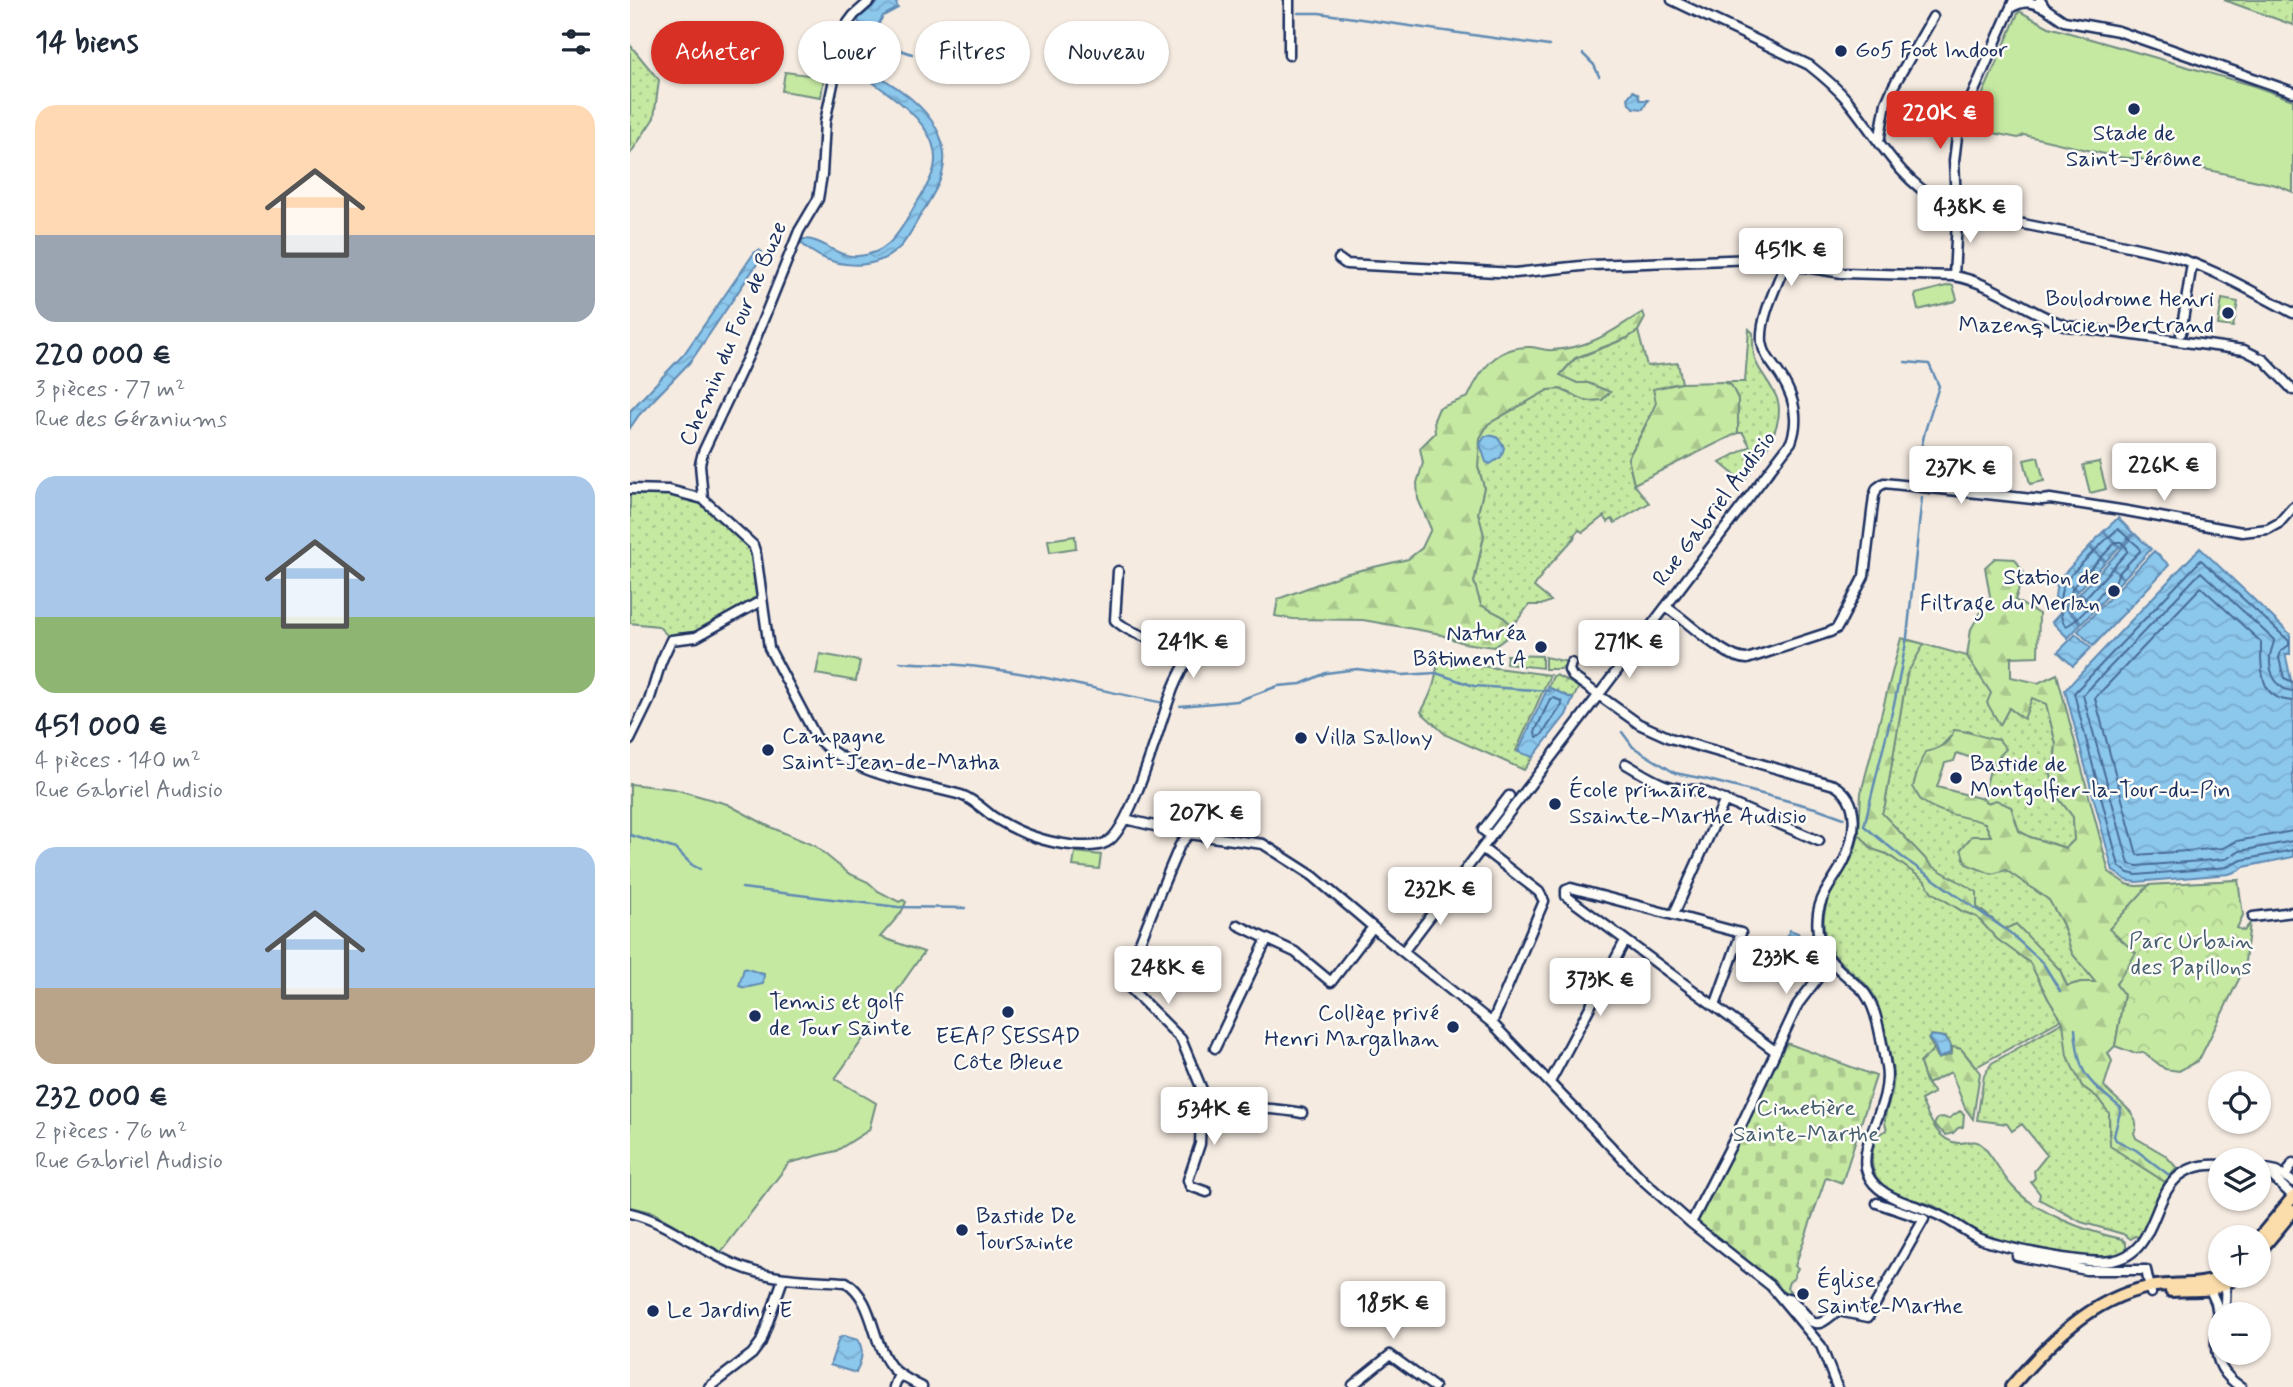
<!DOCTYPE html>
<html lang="fr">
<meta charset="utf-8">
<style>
body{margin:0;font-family:Mynerve,sans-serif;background:#f6f6f7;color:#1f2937;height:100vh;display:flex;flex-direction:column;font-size:26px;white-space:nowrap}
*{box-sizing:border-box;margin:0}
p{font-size:23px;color:#747a83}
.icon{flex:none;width:38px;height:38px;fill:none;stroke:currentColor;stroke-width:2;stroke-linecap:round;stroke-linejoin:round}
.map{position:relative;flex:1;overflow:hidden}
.drawer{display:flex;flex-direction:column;background:#fff;width:630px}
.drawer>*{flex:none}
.top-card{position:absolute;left:21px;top:21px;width:665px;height:63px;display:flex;gap:14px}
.controls{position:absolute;left:1578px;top:1071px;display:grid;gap:14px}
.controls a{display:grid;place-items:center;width:63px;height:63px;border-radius:50%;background:#fff;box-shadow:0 2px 5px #0004;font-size:35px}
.price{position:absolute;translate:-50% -60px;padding:0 16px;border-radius:7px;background:#fff;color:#222;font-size:23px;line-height:46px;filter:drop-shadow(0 2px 4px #0008)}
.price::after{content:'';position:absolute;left:50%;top:42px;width:21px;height:16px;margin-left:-10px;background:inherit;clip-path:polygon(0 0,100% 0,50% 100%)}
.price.selected{background:#d93025;color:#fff}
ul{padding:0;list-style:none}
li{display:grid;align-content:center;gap:14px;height:371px;padding:0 35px}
li span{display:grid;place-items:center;height:217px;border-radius:21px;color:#555}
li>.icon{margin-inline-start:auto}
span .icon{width:126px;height:126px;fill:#fffc;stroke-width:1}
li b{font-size:30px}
h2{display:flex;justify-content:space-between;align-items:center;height:84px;padding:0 35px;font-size:30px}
.pill{padding:0 24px;border-radius:32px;background:#fff;box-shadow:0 2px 5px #0004;font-size:24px;line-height:63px}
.pill.selected{background:#d93025;color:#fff}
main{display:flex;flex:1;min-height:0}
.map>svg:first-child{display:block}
</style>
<main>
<section class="drawer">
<h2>14 biens<svg class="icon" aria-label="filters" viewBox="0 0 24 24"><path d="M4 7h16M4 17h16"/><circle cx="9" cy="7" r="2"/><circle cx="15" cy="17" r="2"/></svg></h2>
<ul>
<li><span style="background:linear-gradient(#ffd9b3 60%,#9aa5b1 0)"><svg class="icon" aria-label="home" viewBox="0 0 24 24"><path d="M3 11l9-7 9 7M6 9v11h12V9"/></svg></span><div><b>220 000 €</b><p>3 pièces · 77 m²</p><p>Rue des Géraniums</p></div></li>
<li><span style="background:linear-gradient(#a9c7e8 65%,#8fb573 0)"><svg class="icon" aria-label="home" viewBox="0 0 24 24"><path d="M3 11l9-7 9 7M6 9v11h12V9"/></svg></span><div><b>451 000 €</b><p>4 pièces · 140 m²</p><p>Rue Gabriel Audisio</p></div></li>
<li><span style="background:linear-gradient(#a9c7e8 65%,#b9a48a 0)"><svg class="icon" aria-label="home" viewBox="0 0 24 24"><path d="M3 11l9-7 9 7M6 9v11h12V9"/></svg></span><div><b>232 000 €</b><p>2 pièces · 76 m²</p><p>Rue Gabriel Audisio</p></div></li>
</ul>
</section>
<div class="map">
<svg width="1663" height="1387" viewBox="0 0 1663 1387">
<defs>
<pattern id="grass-dots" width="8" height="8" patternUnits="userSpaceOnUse" patternTransform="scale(1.75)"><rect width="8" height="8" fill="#c6e9a2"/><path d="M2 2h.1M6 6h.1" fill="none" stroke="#aac88e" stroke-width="1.8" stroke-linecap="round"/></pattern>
<pattern id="forest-firs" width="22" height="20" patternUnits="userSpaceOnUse" patternTransform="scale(1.75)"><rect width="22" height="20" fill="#c6e9a2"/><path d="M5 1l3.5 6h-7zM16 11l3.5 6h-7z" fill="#aac88e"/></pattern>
<pattern id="cemetery-stones" width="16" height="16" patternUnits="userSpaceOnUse" patternTransform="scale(1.75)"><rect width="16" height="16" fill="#c6e9a2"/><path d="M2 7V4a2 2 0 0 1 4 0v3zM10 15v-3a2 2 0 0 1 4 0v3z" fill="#aac88e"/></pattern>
<pattern id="park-crowns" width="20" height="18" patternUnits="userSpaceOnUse" patternTransform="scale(1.75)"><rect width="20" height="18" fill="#c6e9a2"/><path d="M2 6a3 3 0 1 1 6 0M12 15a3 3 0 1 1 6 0" fill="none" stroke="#aac88e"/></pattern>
<pattern id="water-waves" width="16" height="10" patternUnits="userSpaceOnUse" patternTransform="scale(1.75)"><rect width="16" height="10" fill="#8cc7ec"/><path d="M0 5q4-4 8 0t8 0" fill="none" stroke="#78abcd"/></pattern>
</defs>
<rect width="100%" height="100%" fill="#f5ebe1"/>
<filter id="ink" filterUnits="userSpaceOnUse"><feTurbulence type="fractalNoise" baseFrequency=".0143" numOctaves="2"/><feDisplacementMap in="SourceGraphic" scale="14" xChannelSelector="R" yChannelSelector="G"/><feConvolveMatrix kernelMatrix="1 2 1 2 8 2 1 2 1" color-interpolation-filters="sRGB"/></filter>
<g filter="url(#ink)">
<path fill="url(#grass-dots)" stroke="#708c80" stroke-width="2" d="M1594,0H1663V25Z
M0,45L29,80L24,118L0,154Z
M1119,329L1123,333C1122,370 1130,365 1145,394C1160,421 1129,461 1113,482L1090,463L1120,446L1113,433H1108V399L1101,385L1093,382H1115Z
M1008,331L1017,366L1048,363L1052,383L1039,385C1022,408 1012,434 998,458L1004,484L1019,503L985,523L982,519L978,522L974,516L953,532L949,530L944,535L945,537L915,570L904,587L921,601L911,605H899L883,626L872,616L851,606L844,582L854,536L848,513L854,487L848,467L850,438L858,424L918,390L930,389L957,401L972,400L980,392L958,383H947L929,376L945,359L997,338Z
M12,491L32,492L65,501L77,507L121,549L128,596L124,602L65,634L55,635L51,633L38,636L28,626L0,623V494H9Z
M1279,640L1337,656L1361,693L1370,724L1379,708L1393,718L1402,697L1416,704L1426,744L1425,756L1420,771L1427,796L1443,817L1444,840L1436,848L1400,837L1389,831L1381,807L1357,803L1353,799L1361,765L1370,757L1369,740L1354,738L1338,731L1321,736L1287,772L1334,815L1355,823L1376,870L1420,900L1433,925L1442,953L1466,983L1451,982L1437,986L1430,970L1386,925L1375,930L1347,907L1346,892L1302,866L1251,813L1255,805L1277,674Z
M877,655L912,656V668L876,664Z
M807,656L844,665L920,675L886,751L903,757L894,770L816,735L791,712C802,693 808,677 807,656Z
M915,657L938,662L931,669H915Z
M926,675L949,687L943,699L918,687L923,676Z
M1229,834L1242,849L1257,854L1295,880L1302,892L1332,911L1347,917L1367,939L1400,962L1419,1000L1432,1019L1346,1067L1331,1049L1322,1047L1316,1037L1301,1035L1298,1039L1304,1049L1290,1063L1297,1084L1304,1093L1291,1100C1299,1117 1307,1141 1328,1143C1338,1143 1345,1138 1353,1146C1364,1158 1371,1174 1382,1186C1405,1213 1458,1232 1492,1239L1496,1243V1251C1491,1253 1486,1255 1481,1256C1458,1260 1376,1244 1354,1234C1335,1227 1320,1213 1302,1205C1286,1199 1265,1199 1252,1185C1238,1170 1241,1153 1247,1135L1257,1130C1250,1113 1263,1101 1263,1084C1264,1065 1254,1024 1248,1005C1238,972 1197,968 1194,928C1191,901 1209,882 1221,860C1225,852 1227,843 1229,834Z
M1433,1022L1452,1086L1467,1097L1479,1113V1136L1496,1157L1535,1182L1510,1238L1505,1236L1501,1239L1493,1234L1451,1222L1414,1202L1409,1199L1410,1194L1401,1182L1405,1178L1404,1171L1417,1155L1392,1124L1382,1131L1377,1124L1347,1120L1354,1075L1362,1063Z"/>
<path fill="url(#forest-firs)" stroke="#708c80" stroke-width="2" d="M1013,312L1015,318L1008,331L997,338L945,358L930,375L947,383H958L980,392L972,400L957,401L930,389L918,390L858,424L850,438L848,467L854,487L848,513L854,535L844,582L851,605L872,616L883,626L876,638L864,647L833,643L806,633L733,620L663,619L645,616L648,599L714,574L778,559L792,548L801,529L788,499L787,483L793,463L790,448L805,433L804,420L809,408L838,397C851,369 866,346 901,347C909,348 916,351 923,350C935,349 950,346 960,342C980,335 995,322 1013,312Z
M1093,382L1101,385L1108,399V433L1004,484L998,458L1011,435L1026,403L1023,389L1052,383Z
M1365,558L1385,559L1394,573L1385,600L1409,614L1408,656L1381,657V677L1408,683L1427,674L1479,872L1496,884L1506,886L1608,880L1507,953L1486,984L1494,995L1485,1046L1478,1053L1482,1061L1474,1086C1483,1100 1515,1114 1504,1133L1506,1138L1535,1155L1547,1168L1535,1182L1480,1146L1479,1113L1467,1097L1452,1086L1437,1056L1433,1022L1419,1000L1400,963L1367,939L1347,917L1332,911L1302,892L1294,880L1257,854L1242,849L1229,834L1231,793L1271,638L1294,644L1277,674L1255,805L1252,813L1302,866L1347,892V907L1375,929L1386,924L1430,970L1437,986L1451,982H1465L1442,953L1433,925L1419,900L1376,870L1362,874L1336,864L1331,849L1342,836H1361L1355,823C1335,816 1311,815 1292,801C1288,798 1286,791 1283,787L1287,772L1295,752C1310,749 1318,744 1324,730C1340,731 1353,738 1369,740L1376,749L1361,765L1327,753L1324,761L1315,763L1307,787L1353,799L1357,803L1366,800L1381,807L1389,831L1400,837L1436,848L1444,840L1443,817L1427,796L1420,771L1425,756L1426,744L1416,704L1402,698L1394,719L1379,708L1370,725L1357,703L1361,693L1337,656L1341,629L1360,596L1355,567Z
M1322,1047L1331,1049L1350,1073L1343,1119L1335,1108L1321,1072L1297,1084L1290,1063L1304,1049L1308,1059L1322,1054Z
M1330,1111L1334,1114L1333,1127L1328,1128L1323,1133L1316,1135L1304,1125L1307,1119L1313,1117L1318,1119Z"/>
<path fill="url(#cemetery-stones)" stroke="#708c80" stroke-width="2" d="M1154,1042L1246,1076L1212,1183L1196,1177L1165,1266L1168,1268L1164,1275L1165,1277L1159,1282L1157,1288L1160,1291L1154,1296L1070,1226L1068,1221Z"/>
<path fill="url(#park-crowns)" stroke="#708c80" stroke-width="2" d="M1608,880L1613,915L1607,928L1614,931L1620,923L1614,969L1569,1060L1549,1071L1535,1069L1513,1052L1503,1053L1485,1046L1494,995L1486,984L1506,953L1479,929L1519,885Z"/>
<path fill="#c6e9a2" stroke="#708c80" stroke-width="2" d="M1389,11L1419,27L1624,86L1663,100V192L1646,185L1556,165L1524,163L1511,159L1487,157L1394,135L1388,138L1338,128Z
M155,72L194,77L191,97L152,91Z
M1320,285L1323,286L1327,299L1325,301L1288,310L1285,297L1286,294Z
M1592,299L1608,302L1603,327L1588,325Z
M1408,457L1414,481L1400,484L1394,460Z
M1469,462L1476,489L1460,493L1453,465Z
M445,536L446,548L420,552L418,540Z
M190,654L230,661L226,681L186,674Z
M0,784L44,789L97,804L138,826L185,846L218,873L238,882L248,891L269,902L273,900L276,902L271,913L250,937L294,952L205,1079L246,1103L239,1130L206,1151L159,1163L91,1252L22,1212L0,1207Z
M445,852L471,855L469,869L443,866Z"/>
<path fill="url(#water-waves)" stroke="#5f8ab3" stroke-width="2" d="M251,0H269L266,3L268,8L253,16L245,31H243C239,41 234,51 239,62C244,75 259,82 270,90C291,105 312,127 314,154C316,175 305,191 295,208C287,220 281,234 272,245C245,274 199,269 171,243L173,239C192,238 207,258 228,256C255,254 266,238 279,216C287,201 300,185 304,168C311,137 281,110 259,94C247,85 234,79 229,64C224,51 229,40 234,28L230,26L228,19Z
M1003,91L1008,94L1010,100H1018L1013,109L1004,108L999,104L998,97Z
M129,250L132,252L131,258L61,361L9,415L0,428V411L54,354L124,253Z
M855,436C865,434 871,438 874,448L871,457L860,464L856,462L850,444Z
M1488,518L1503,533L1490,547L1474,531Z
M1473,532L1489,547L1476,561L1460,546Z
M1505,534L1521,549L1494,578L1480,566L1493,579L1466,608L1450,593Z
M1459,547L1475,562L1448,591L1432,576Z
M1570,548L1660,634V654H1656V657L1663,689V857L1614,867L1610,870L1599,874L1506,882L1496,880L1483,871L1435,690Z
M1524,551L1539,565L1532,573H1530L1531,574L1497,610L1495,609L1496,611L1463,646L1448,631Z
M1431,577L1447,592L1434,606L1425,597L1427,581Z
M1449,594L1465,609L1452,623L1436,607Z
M1435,608L1451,624L1438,638L1422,622Z
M1446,634L1461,648L1443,666L1428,652Z
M918,687L943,699L936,715L903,757L888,752Z
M1160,930L1168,933L1174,945L1173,951L1152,945Z
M114,968L134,974L133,984L115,988L109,986Z
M1301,1036C1313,1035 1322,1040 1320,1053L1309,1058L1305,1047L1299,1039Z
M214,1336L228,1340C235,1352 231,1360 226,1373L200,1365L209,1338Z"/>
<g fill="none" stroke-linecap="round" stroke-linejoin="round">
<path stroke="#486c97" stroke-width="2" d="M1488,529L1509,547L1510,551L1488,574L1485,583L1476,587C1468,597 1447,622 1436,626C1428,619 1429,594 1434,584C1438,576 1480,535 1488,529Z
M1486,542H1491L1497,548V552L1446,608H1441L1440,605L1442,588Z
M1663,682L1654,678L1649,658L1651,651L1659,645V641L1571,560L1444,693L1489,866L1498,873L1507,875L1597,867L1612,860L1663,850
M1663,691C1646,690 1639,672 1640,657C1640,651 1644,645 1644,640L1571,572L1453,695L1499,864L1507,866L1596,859L1610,851L1663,841
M924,698L931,701L932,705L911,736L906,737L905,732L920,699Z
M1663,701C1628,700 1631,667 1631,642L1571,587L1465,698L1507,855L1593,848L1607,841L1663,831"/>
<path stroke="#5f8ab3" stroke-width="2.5" d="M668,13H689L919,46
M245,41L282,54
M953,54L964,65L969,76
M1275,362L1299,364L1309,386L1295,431L1284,480
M1292,497L1277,637L1265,700L1234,826L1272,857L1379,932L1413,963L1430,991
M270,662C289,664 309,663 329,665C398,671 466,690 534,703
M550,706L607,701L648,686L671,684L696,673L727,669L773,675L806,673L844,686L920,691
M992,732L1003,747L1045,773L1075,779L1189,809L1214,818
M0,835L46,849L62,865L70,869
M112,888L268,907L335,908
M1445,1029C1449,1077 1456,1079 1491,1108L1484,1136L1486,1140L1506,1150L1539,1175"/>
<defs>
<path id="minor" d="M241,0L224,15L215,27L195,122L192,175L188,199L169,231L121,350L73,452L70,464L73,499L123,545L126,554L139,648L186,737C221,775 284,782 331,795C343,799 353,809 362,816C376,825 389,832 405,837C422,843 461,851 477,842C501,829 529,726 540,697C544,684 551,671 558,659L557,655C536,640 504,638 485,620L488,571
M1042,0L1179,65C1193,76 1206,87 1218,101C1247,136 1269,180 1311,202C1337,216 1369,219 1398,225C1444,234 1491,244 1538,255C1582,267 1622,292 1663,313
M1410,0L1415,8L1434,21L1488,31L1663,92
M1382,7C1393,1 1401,1 1412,7
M659,55V0
M1249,142L1256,103L1263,87L1303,17
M709,259L716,264L885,273L961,265L1125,259L1212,273L1324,276C1365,283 1397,313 1437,326L1614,350L1634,360L1663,390
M1324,276L1327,221L1324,161L1328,128L1384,0
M1551,333L1562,263
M0,489L39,490L73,499
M1036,607C1057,620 1094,659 1117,659L1200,632L1207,628L1212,619L1234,576L1244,496L1247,488L1254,483L1412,500L1420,499L1497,511L1612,532L1638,529L1649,523L1663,507
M941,663L939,670L942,676L1009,724L1040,738L1204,785C1232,800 1225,837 1214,861C1206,878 1191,893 1188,913C1184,946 1197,960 1221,980C1226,985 1233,989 1236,995C1248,1011 1252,1046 1256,1066C1266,1121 1190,1174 1279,1204C1293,1208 1305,1213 1318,1220C1329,1226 1339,1234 1350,1239C1374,1248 1456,1265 1481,1261C1542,1251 1510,1160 1591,1165
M0,740L19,701L31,662L41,640L66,637L131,601
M996,764C1025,781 1035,790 1070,790L1189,841
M495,819L559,834L633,844L683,876L763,944L862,1023L1015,1182L1061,1223L1141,1286L1191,1346L1207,1387
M559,834L550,845L530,892L494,982L551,1039L578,1104C609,1108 641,1107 672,1113
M861,836L853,830L879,796
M852,848L909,892L914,901L862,1023
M1044,914L1095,800
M1623,917L1663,912
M608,925L637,939
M773,952L1161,442C1170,418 1164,396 1150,375C1143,364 1134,356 1132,342C1130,317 1146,288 1155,264
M1085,1006L1111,933L941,888L936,890V896L1145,1051
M585,1048L637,939L665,952L701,982L743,927
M920,1082L995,941
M1632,1168L1647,1171L1663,1182
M1629,1170L1642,1176L1663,1196
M1655,1177L1663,1163
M577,1192L560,1186L558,1180L570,1144L571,1116L578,1104
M0,1213C34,1221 61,1243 91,1258C135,1281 169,1279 216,1282C244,1300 241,1340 260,1365C267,1375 281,1381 292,1387
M1061,1223L1108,1132L1168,1004L1200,962
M1387,1256L1456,1270H1516L1521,1293
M1578,1285L1586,1303L1589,1322
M1154,1300L1158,1298L1161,1299L1182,1322C1192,1327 1199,1316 1208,1311L1238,1317L1294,1219L1247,1203
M1592,1314L1595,1303L1596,1280
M1591,1317C1581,1346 1584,1370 1611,1387
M723,1385L760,1355L804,1387
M79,1387L122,1354L131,1342L153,1279
M264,1387L269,1374"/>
<path id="major" d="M1629,1238L1663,1197
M1629,1252L1663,1211
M1541,1291C1572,1288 1579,1296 1608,1276
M1381,1387C1419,1343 1460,1299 1519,1287C1544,1282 1571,1288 1594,1276"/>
</defs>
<use href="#minor" stroke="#1b2f5e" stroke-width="13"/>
<use href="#major" stroke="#1b2f5e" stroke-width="16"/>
<use href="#minor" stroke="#fdfcf7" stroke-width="8"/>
<use href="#major" stroke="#fbddab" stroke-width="10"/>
</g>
</g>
<g fill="#1b2f5e" stroke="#fdfcf7" stroke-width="2.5">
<circle cx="1211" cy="51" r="7"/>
<circle cx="1504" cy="109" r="7"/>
<circle cx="1598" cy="313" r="7"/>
<circle cx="1484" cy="591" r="7"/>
<circle cx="911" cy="647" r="7"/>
<circle cx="671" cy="738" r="7"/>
<circle cx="138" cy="750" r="7"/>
<circle cx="1326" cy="778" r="7"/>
<circle cx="925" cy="804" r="7"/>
<circle cx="378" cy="1012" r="7"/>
<circle cx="125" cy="1016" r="7"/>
<circle cx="823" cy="1027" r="7"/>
<circle cx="332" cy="1230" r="7"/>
<circle cx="1173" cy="1294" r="7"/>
<circle cx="23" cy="1311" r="7"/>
</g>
<g text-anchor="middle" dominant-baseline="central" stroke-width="5" stroke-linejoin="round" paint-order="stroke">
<g font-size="23" fill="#1b2f5e" stroke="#fdfcf7" text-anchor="start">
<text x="1225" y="51">Go5 Foot Indoor</text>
<text x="1504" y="134" text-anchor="middle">Stade de<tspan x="1504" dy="26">Saint-Jérôme</tspan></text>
<text x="1584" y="300" text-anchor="end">Boulodrome Henri<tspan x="1584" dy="26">Mazenq Lucien Bertrand</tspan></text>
<text x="1470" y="578" text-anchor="end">Station de<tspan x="1470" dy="26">Filtrage du Merlan</tspan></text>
<text x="897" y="634" text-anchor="end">Naturéa<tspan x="897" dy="26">Bâtiment A</tspan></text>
<text x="152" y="737">Campagne<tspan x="152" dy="26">Saint-Jean-de-Matha</tspan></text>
<text x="685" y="738">Villa Sallony</text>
<text x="1340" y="765">Bastide de<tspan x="1340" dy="26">Montgolfier-la-Tour-du-Pin</tspan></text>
<text x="939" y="791">École primaire<tspan x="939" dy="26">Ssainte-Marthe Audisio</tspan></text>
<text x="139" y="1003">Tennis et golf<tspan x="139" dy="26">de Tour Sainte</tspan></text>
<text x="809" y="1014" text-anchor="end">Collège privé<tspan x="809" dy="26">Henri Margalhan</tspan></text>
<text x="378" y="1037" text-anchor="middle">EEAP SESSAD<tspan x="378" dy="26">Côte Bleue</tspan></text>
<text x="346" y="1217">Bastide De<tspan x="346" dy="26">Toursainte</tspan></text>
<text x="1187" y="1281">Église<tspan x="1187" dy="26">Sainte-Marthe</tspan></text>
<text x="37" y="1311">Le Jardin : E</text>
</g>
<g font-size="23" fill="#1b2f5e" stroke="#fdfcf7">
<text transform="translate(104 334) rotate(-67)">Chemin du Four de Buze</text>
<text transform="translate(1085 509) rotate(-53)">Rue Gabriel Audisio</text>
</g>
<g font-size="23" fill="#465e6f" stroke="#fdfcf7">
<text x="1561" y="942">Parc Urbain<tspan x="1561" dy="26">des Papillons</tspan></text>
<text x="1176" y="1109">Cimetière<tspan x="1176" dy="26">Sainte-Marthe</tspan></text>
</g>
</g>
</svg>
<div class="controls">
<a><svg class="icon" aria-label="locate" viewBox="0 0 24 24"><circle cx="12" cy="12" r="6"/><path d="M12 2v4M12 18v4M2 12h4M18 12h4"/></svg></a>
<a><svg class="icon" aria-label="layers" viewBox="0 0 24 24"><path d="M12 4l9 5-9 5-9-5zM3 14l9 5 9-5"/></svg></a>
<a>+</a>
<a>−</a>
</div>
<b class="price selected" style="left:1310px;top:151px">220K €</b>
<b class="price" style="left:1340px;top:245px">438K €</b>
<b class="price" style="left:1161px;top:288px">451K €</b>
<b class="price" style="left:1534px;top:503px">226K €</b>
<b class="price" style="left:1331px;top:506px">237K €</b>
<b class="price" style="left:563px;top:680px">241K €</b>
<b class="price" style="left:999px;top:680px">271K €</b>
<b class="price" style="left:577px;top:851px">207K €</b>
<b class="price" style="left:810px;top:927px">232K €</b>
<b class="price" style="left:1156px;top:996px">233K €</b>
<b class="price" style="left:538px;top:1006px">248K €</b>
<b class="price" style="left:970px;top:1018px">373K €</b>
<b class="price" style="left:584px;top:1147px">534K €</b>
<b class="price" style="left:763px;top:1341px">185K €</b>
<div class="top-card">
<a class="pill selected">Acheter</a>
<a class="pill">Louer</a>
<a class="pill">Filtres</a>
<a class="pill">Nouveau</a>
</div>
</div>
</main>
